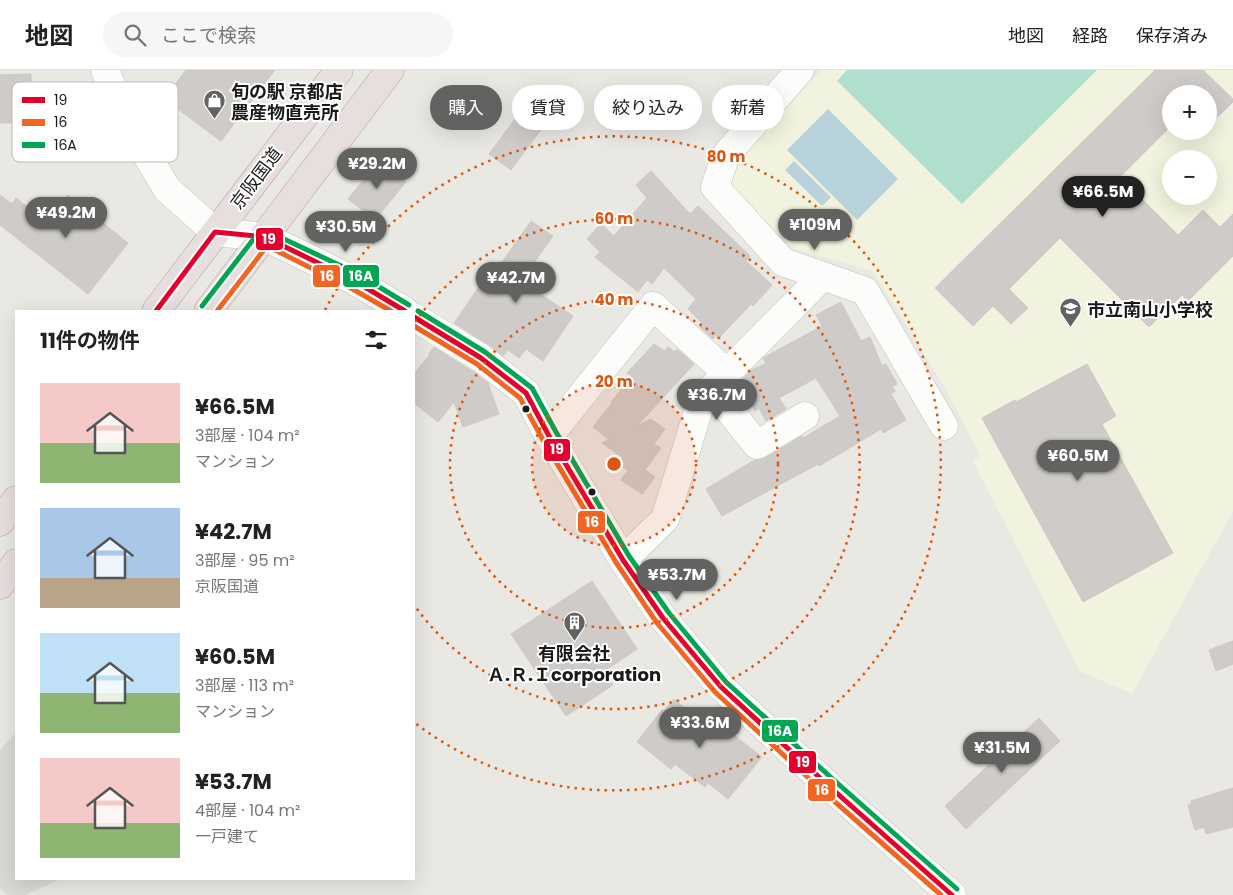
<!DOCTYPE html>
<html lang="ja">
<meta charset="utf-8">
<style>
body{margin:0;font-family:Poppins,"Noto Sans JP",sans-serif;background:#f6f6f6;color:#222;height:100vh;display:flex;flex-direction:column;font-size:19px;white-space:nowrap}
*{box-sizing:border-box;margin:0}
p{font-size:16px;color:#767676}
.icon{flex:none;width:28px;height:28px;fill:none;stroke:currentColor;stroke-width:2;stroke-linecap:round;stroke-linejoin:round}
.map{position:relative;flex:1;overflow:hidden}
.panel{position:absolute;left:15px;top:240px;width:400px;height:570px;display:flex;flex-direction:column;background:#fff;border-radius:0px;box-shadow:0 5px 20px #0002}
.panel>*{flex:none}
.banner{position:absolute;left:430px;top:15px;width:475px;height:45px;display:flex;gap:10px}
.fabs{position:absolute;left:1162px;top:15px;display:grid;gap:10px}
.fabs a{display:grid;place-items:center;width:55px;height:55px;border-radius:50%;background:#fff;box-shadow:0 5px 20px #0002;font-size:25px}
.price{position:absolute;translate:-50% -42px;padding:0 11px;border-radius:18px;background:#626260;color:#fff;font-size:16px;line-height:32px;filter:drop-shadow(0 1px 2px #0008)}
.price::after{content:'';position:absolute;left:50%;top:30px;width:15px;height:11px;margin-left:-8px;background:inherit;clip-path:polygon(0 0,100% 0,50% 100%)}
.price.current{background:#222;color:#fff}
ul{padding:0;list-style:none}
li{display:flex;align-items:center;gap:15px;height:125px;padding:0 25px}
li span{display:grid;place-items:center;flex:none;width:140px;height:100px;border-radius:0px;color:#555}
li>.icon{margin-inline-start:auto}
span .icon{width:60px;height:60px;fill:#fffc;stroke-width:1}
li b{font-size:21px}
h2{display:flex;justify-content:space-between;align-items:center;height:60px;padding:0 25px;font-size:21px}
.chip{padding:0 18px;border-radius:22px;background:#fff;box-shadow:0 5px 20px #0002;font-size:18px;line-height:45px}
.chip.current{background:#626260;color:#fff}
header{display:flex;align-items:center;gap:30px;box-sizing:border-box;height:70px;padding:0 25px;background:#fff;border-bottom:1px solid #e0e0e0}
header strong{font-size:24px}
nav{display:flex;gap:28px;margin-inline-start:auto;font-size:18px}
.search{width:350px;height:45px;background:#f6f6f6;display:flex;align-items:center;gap:12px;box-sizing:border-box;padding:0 18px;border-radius:28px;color:#767676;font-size:19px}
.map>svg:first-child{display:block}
</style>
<header>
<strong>地図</strong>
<div class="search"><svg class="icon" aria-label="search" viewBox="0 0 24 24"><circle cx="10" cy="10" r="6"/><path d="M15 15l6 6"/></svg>ここで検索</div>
<nav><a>地図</a><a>経路</a><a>保存済み</a></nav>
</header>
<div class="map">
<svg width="1233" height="825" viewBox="0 0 1233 825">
<rect width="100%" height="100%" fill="#e9e8e3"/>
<path fill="#f2f3de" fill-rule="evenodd" d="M822,0H1233V441L1132,624L1080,601L973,391L981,386L944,316L873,201L795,179L727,119L728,99ZM1171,24H1209V61H1171ZM1171,89H1209V126H1171Z"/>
<path fill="#b0dfcd" d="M847,0H1097L962,134L837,11Z"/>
<path fill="#d9d9d6" d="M16,662V809H61L25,825H8L0,818V680Z"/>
<path fill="#b8d2db" d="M828,39L898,109L857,150L787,80Z
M794,91L831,127L822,136L785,100Z"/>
<path fill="#cecbc8" stroke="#ccc9c5" d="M186,0H275L221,71L164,29Z
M1155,0H1203L1233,29V32L1209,55V24H1171V56L1120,107L1178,165L1203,140L1220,157L1233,144V186L1188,231L1182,225L1149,257L1060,168L1009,219L1028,238L1011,254L993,236L973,256L935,218Z
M31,4V19L41,18L42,41H34V53H0V5Z
M524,37L546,53L511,100L489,84Z
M379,91L406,112L375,150L348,129Z
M651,101L690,144L698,136L750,186L746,191L772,215L753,236L751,234L718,269L716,264L713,269L699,256L702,253L688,239L696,229L664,198L652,214L647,210L638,222L595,187L600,182L587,169L601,154L614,166L647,128L636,115Z
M0,125L12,134L16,128L43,150L55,134L58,137L68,125L128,173L88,224L0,155Z
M531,151L553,166L521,211L573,246L543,291L526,279L519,288L508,280L503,286L489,275L454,253L490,201L492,203L498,194L500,195Z
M841,232L861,271L870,267L882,296L886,294L897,314L892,316L895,321L891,324L906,350L883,363L881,359L819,396L818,394L722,446L706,419L755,390L765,388L802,366L803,368L840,346L816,308L779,328L786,339L766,351L759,338L755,341L740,312L752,300L766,293L763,288L765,287L822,256L816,245Z
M654,274L665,281L668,277L675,282L677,279L694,294L637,356L651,349L665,359L654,374L661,378L645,400L655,407L642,424L621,410L628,400L619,394L623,388L602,373L609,370L593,357L612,333L611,332L632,306L627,303Z
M434,277L472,301L488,313L499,344L463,357L454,332L438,352L414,333V304L430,284L429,283Z
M1087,294L1116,346L1102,354L1173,483L1083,532L982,348L1015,330L1016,332Z
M592,511L637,579L604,601L613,615L566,646L511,564Z
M1233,571V594L1216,601L1209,580Z
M674,629L702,653L708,645L762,687L728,729L708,713L705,717L675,694L671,699L637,672L662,640L664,641Z
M1039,648L1060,671L966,759L945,736Z
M1233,718V757L1206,764L1204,757L1195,760L1188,735L1192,734L1191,731Z"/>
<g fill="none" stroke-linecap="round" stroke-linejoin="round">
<defs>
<path id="street" d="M105,0L124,47L167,119L215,162L265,167L353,210L405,241
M800,0L726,85L715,117L783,192L865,221L944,356
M414,247L481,288L526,323L549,366L623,490L663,548L721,617L831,718L952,825
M712,319L757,375L805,346
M549,366L653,236L727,303
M623,490L665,449L702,328L823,206"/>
<path id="highway" d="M156,241L339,0
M208,241L390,0
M0,452L16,430
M0,515L16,493"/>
</defs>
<use href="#street" stroke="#c1c1bf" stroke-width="29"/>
<use href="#highway" stroke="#bc9da3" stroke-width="29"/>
<use href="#street" stroke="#fcfcfb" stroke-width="28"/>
<use href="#highway" stroke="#e7dede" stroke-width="28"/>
<defs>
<path id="bus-1" d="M156,241L215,162L265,167L353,210L405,241
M414,247L481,288L526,323L549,366L623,490L663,548L721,617L831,718L952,825"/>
<path id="bus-2" d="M217,241L267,176L349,217L391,241
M414,256L477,294L520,328L543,370L617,494L657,553L715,622L826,724L941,825"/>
<path id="bus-3" d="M202,236L259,162L265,160L356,203L409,235
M418,241L485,282L532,318L556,362L629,486L669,543L726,612L836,712L957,819"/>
</defs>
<use href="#bus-1" stroke="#fff" stroke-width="9"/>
<use href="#bus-2" stroke="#fff" stroke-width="9"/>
<use href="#bus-3" stroke="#fff" stroke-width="9"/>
<use href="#bus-1" stroke="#e4002b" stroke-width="5"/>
<use href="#bus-2" stroke="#f26522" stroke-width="5"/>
<use href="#bus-3" stroke="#00a651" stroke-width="5"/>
</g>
<circle cx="614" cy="394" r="82" fill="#de560d" fill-opacity=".12"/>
<g fill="none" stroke="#de560d" stroke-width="2.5" stroke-dasharray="2.5 5">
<circle cx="614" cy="394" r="82"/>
<circle cx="614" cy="394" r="164"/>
<path d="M415 252A245 245 0 1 1 415 536"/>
<path d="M325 240A327 327 0 1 1 415 653"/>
</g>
<defs>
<symbol id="shop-pin" viewBox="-11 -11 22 30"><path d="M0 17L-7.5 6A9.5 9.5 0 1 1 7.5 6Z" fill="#626260" stroke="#fff"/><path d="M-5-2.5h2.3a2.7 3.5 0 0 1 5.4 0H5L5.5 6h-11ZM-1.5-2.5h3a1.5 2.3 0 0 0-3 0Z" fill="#fff"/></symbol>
<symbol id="school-pin" viewBox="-11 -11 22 30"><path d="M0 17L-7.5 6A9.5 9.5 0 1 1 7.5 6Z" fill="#626260" stroke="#fff"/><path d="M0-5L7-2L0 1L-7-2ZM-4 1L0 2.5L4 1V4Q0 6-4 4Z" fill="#fff"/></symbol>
<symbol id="building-pin" viewBox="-11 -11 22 30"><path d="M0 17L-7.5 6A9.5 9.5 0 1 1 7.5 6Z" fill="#626260" stroke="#fff"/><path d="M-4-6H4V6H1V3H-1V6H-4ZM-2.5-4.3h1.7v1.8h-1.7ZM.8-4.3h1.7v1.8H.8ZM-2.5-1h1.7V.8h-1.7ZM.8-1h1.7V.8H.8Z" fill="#fff"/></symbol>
</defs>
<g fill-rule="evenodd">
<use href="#shop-pin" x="202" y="18" width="25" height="34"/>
<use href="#school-pin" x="1058" y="226" width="25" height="34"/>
<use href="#building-pin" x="562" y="540" width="25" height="34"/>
</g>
<g fill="#1a1a1a" stroke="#fff" stroke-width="2">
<circle cx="526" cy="339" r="4.5"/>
<circle cx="592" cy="422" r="4.5"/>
</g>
<g text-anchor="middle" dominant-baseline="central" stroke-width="4" stroke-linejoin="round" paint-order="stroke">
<g font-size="18" font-weight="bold" fill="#1a1a1a" stroke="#fff" text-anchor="start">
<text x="231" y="21">旬の駅 京都店<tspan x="231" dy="21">農産物直売所</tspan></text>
<text x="1087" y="239">市立南山小学校</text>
<text x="574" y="583" text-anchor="middle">有限会社<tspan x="574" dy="21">Ａ.Ｒ.Ｉcorporation</tspan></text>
</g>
<g font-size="18" fill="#1a1a1a" stroke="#fff">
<text transform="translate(256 108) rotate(-53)">京阪国道</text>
</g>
</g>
<rect x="12" y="12" width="166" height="80" rx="8" fill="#fff" stroke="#bababa" stroke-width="1"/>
<rect x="22" y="27" width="23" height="6" fill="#e4002b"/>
<rect x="22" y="49" width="23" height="7" fill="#f26522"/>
<rect x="22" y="72" width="23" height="6" fill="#00a651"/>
<g font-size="14" fill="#1a1a1a">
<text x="54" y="35">19</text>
<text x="54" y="57">16</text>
<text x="54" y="80">16A</text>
</g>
<circle cx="614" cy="394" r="8" fill="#de560d" stroke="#fff" stroke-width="2.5"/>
<g font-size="15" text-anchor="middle" font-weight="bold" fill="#de560d" stroke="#fff" stroke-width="4" stroke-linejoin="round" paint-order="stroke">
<text x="726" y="92">80 m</text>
<text x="614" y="154">60 m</text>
<text x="614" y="235">40 m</text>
<text x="614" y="317">20 m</text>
</g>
<g stroke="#fff" stroke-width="2">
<rect x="255" y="157" width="29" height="24" rx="5" fill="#e4002b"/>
<rect x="312" y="194" width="29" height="24" rx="5" fill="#f26522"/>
<rect x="342" y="194" width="38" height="24" rx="5" fill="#00a651"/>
<rect x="543" y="368" width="28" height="24" rx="5" fill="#e4002b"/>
<rect x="577" y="440" width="29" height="24" rx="5" fill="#f26522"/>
<rect x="761" y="649" width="38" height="24" rx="5" fill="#00a651"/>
<rect x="788" y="680" width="29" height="24" rx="5" fill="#e4002b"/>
<rect x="807" y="708" width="29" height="24" rx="5" fill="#f26522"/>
</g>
<g font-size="14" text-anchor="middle" font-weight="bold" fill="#fff">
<text x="269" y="174">19</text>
<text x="327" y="211">16</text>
<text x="361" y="211">16A</text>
<text x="557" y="384">19</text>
<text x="592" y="457">16</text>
<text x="780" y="666">16A</text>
<text x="803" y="697">19</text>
<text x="822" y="725">16</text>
</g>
</svg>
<div class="fabs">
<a>+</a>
<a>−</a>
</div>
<b class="price" style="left:377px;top:120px">¥29.2M</b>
<b class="price current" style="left:1103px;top:148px">¥66.5M</b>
<b class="price" style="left:66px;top:169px">¥49.2M</b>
<b class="price" style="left:815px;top:181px">¥109M</b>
<b class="price" style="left:346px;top:183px">¥30.5M</b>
<b class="price" style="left:516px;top:234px">¥42.7M</b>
<b class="price" style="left:717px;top:351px">¥36.7M</b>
<b class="price" style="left:1078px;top:412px">¥60.5M</b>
<b class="price" style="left:677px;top:531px">¥53.7M</b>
<b class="price" style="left:700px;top:679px">¥33.6M</b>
<b class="price" style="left:1002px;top:704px">¥31.5M</b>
<div class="banner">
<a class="chip current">購入</a>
<a class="chip">賃貸</a>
<a class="chip">絞り込み</a>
<a class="chip">新着</a>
</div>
<section class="panel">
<h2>11件の物件<svg class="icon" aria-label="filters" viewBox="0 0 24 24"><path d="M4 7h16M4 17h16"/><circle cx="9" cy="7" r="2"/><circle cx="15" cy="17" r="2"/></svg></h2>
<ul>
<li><span style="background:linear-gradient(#f6c9c9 60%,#8fb573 0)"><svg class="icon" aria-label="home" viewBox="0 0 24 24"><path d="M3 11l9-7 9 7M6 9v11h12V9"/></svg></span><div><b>¥66.5M</b><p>3部屋 · 104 m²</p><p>マンション</p></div></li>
<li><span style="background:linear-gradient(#a9c7e8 70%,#b9a48a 0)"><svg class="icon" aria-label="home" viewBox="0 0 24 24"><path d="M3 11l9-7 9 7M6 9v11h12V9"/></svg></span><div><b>¥42.7M</b><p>3部屋 · 95 m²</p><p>京阪国道</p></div></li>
<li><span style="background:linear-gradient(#bfe0f5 60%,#8fb573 0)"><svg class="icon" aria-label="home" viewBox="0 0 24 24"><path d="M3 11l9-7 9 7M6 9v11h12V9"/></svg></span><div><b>¥60.5M</b><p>3部屋 · 113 m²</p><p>マンション</p></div></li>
<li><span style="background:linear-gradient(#f6c9c9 65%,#8fb573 0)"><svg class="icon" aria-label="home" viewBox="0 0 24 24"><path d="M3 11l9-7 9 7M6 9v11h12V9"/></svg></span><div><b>¥53.7M</b><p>4部屋 · 104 m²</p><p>一戸建て</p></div></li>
</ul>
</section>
</div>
